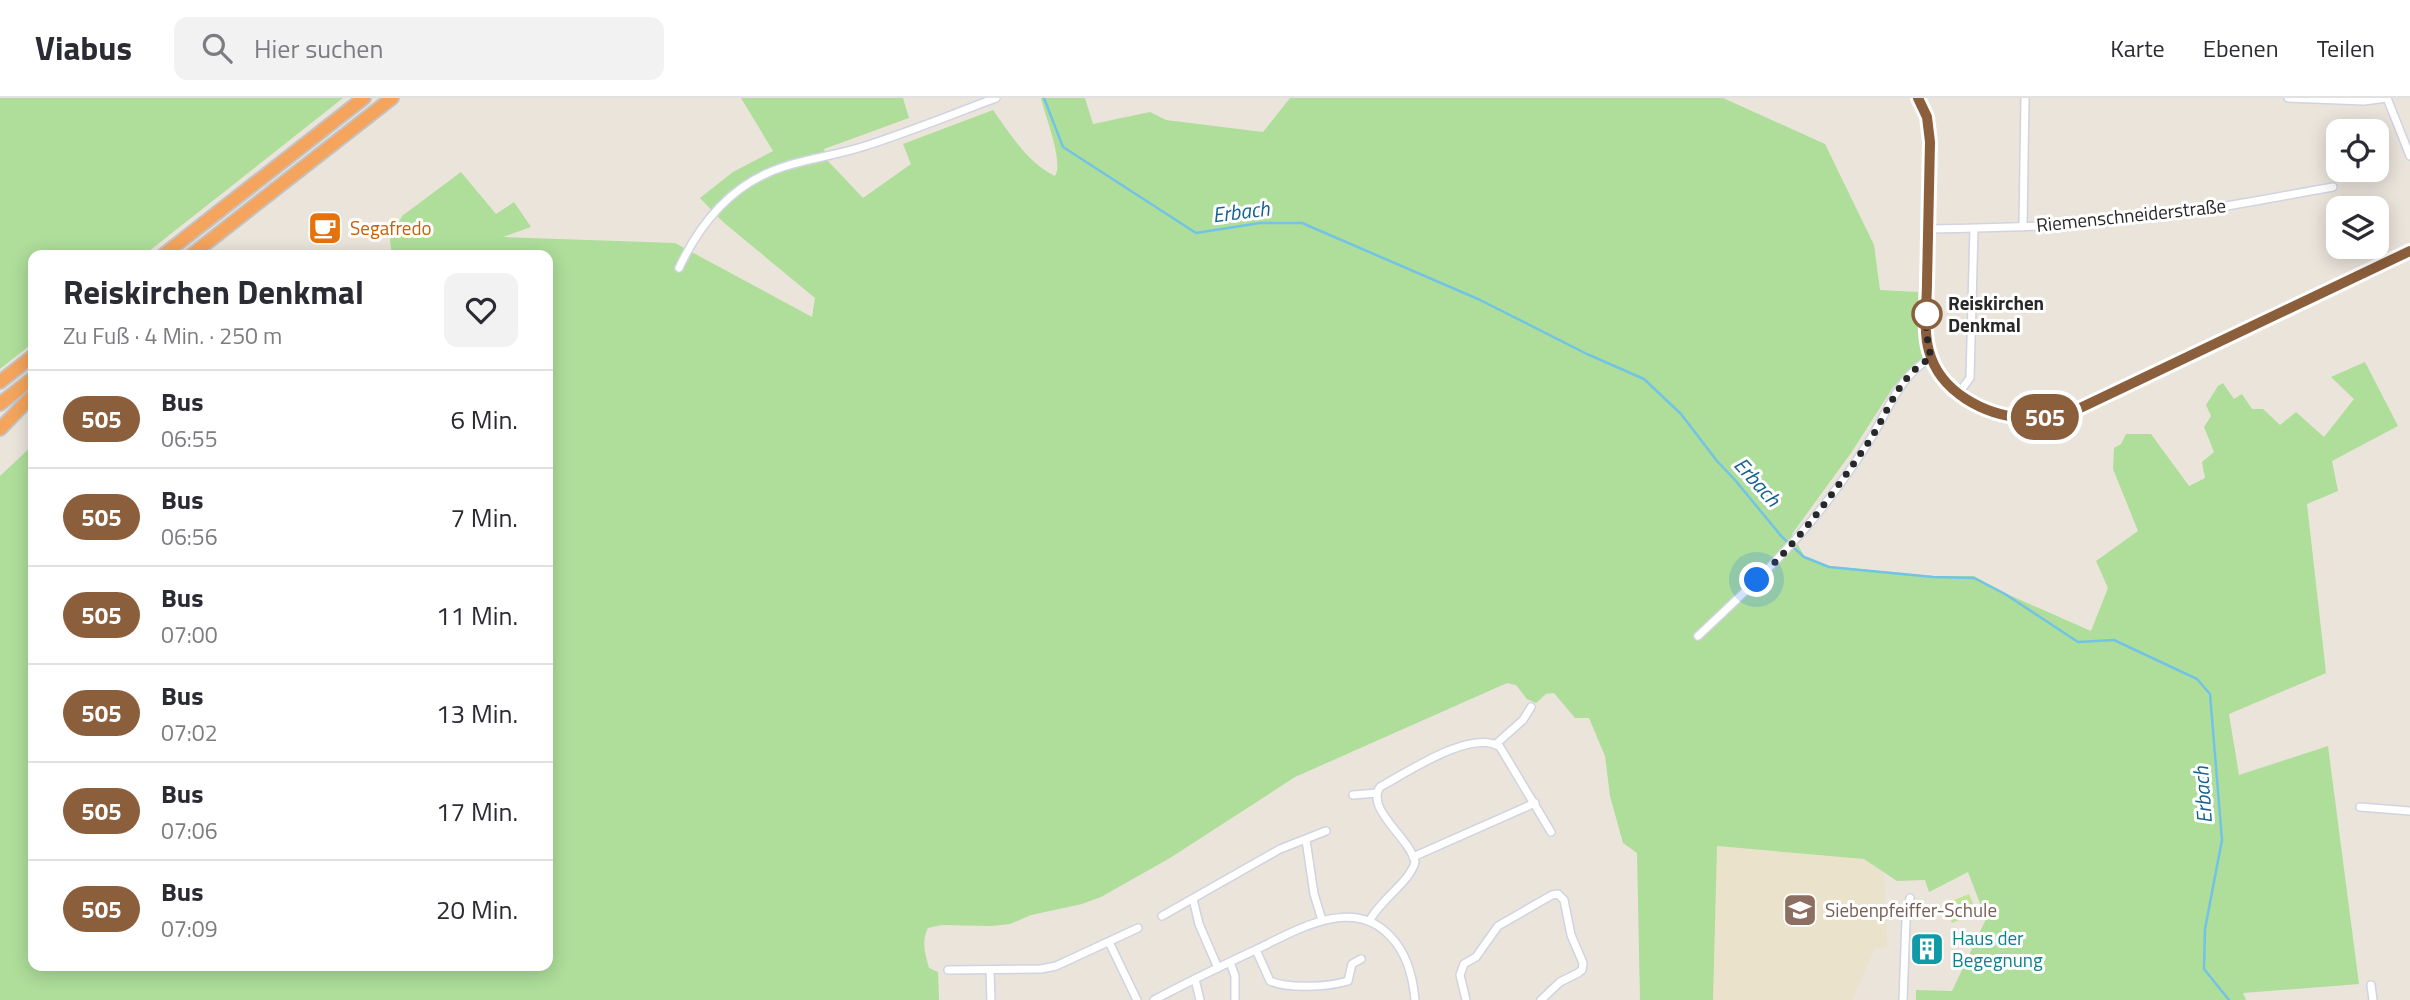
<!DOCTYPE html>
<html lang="de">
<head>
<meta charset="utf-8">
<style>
	body { margin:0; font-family:"Titillium Web",sans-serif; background:#f2f2f3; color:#2b2b33; height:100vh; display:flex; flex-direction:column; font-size:26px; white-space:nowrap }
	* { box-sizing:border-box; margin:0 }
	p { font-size:23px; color:#7c7c81 }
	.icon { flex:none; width:38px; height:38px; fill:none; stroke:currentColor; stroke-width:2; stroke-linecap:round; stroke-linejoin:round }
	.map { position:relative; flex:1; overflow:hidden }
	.side { position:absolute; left:28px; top:152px; width:525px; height:721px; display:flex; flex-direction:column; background:#fff; border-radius:14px; box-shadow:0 4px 18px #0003 }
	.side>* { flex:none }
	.badge { padding:0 14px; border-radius:23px; font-size:24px; line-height:46px }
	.controls { position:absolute; left:2326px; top:21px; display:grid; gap:14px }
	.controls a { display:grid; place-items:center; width:63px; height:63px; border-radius:14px; background:#fff; box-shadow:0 4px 18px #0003; font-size:35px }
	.you { position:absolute; width:35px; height:35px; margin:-18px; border:5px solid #fff; border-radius:50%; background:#1a73e8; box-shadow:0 0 0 10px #1a73e833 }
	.map>.badge { position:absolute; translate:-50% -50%; box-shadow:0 0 0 4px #fff }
	.round { display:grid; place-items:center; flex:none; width:74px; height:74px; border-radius:14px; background:#f2f2f3 }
	.overview { display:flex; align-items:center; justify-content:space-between; height:119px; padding:0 35px }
	h1 { font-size:33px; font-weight:700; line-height:52px }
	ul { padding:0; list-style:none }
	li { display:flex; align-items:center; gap:21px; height:98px; padding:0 35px; border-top:2px solid #e1e1e2 }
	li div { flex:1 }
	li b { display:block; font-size:26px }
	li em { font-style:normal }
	li .badge { min-width:77px; font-weight:700; text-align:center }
	header { display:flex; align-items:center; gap:42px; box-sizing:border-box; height:98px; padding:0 35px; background:#fff; border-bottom:2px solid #e1e1e2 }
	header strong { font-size:33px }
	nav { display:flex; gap:38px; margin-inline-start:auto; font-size:24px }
	.search { width:490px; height:63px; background:#f2f2f3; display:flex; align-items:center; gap:18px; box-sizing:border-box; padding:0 24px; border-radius:14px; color:#7c7c81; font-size:26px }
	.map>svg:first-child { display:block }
</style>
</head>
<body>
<header>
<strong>Viabus</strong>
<div class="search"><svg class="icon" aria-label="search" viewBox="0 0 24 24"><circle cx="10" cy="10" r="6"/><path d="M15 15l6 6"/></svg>Hier suchen</div>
<nav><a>Karte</a><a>Ebenen</a><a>Teilen</a></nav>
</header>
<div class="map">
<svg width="2410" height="902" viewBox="0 0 2410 902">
	<rect width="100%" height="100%" fill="#eae4db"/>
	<polygon fill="#ebe2cb" points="1716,748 1864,761 1884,775 1887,849 1875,850 1852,902 1713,902"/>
	<g fill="#aede9a">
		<polygon points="0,0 343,0 144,157 33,158 33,245 0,271"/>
		<path d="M741,0H903L909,20L824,51L828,63L863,100L911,66L903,46L993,12C1011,37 1027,64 1055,78C1064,64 1045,18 1041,0H1085L1093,26L1150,14L1166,22L1263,34L1290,0H1723L1825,46L1874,147L1880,192L1918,194L1919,242L1923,261L1894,288L1851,355L1792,436L1804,458L1830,468L1933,478H1974L2007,496L2091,533L2108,490L2096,463L2138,433L2113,371L2114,350L2121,346L2126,336H2151L2189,388L2205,380L2202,364L2214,354L2204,329L2211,318L2206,307L2218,288L2223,285L2234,301L2242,296L2252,311H2263L2280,327L2296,314L2324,339L2354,301L2331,279L2365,264L2398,328L2332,363L2338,393L2307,406L2326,575L2229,616L2239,677L2328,648L2359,886L2243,895L2246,902H1916V892L1952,893L1986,821L1968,774L1929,794L1925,782L1897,783L1864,761L1717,748L1713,902H1640L1637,755L1623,745L1610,698L1605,658L1589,620H1575L1554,595L1546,596L1536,605L1527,601L1516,587L1507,585L1295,679L1170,760L1101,799L1082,806L1031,817L1010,826L991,828L942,827L928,830C921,844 925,855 929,870L938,874L939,902H0V378L33,347V868H548V158L392,157L390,142L402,118L461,74L496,116L514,104L531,129L503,139L675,145L812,219L815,200L723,124L700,100L733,74L773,53Z"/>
	</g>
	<polygon fill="#c0e596" points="1969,796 1977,815 1952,825 1944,806"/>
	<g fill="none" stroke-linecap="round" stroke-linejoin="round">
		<polyline stroke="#73c3e7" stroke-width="2.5" points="1044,0 1063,49 1196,135 1260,125 1302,125 1478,201 1587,256 1644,281 1681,316 1717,363 1735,382 1782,439 1804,459 1829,469 1933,479 1974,480 2005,496 2078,544 2114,542 2197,581 2210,596 2222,742 2205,831 2204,871 2229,902"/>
		<g stroke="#d0d3e1" stroke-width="10">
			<g id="street">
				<path d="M1918,0L1927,20L1930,44C1929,91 1928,137 1927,184C1927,206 1923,232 1929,253C1940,294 1984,317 2024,320C2041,322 2059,317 2076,312L2410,153"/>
				<polyline points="2288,0 2364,3 2387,0"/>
				<polyline points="2387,0 2410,58"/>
				<polyline points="2023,129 2025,0"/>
				<path d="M1928,131C1989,130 2050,129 2110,124C2185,117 2260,102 2333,89"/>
				<path d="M679,170C700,125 733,85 783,69C810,60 838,57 865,48C909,34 953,16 996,0"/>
				<polyline points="1958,296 1970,280 1974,131"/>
				<path d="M1698,538C1743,496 1787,455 1825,406C1841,385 1857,363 1871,340C1889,311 1899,278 1931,260"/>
				<polyline points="1496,646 1523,622 1531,609"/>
				<polyline points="1353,697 1377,695"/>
				<polyline points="2360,709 2410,713"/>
				<polyline points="1306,742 1314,796 1322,822"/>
				<polyline points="1413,759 1535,705"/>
				<polyline points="1193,801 1199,826 1218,870"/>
				<polyline points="1162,818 1280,751 1326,733"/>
				<path d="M1370,822C1380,802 1410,784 1415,764C1410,740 1365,711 1380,689C1406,675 1472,630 1500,649L1551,734"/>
				<polyline points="1109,844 1137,902"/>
				<path d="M1256,852L1270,883C1289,891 1328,889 1348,883L1352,866L1361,861"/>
				<polyline points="1230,864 1235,878 1235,902"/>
				<polyline points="948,872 1041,871 1056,868 1138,830"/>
				<polyline points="990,872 991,902"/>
				<polyline points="1195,881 1200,902"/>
				<polyline points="2371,887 2373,902"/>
				<path d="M1154,902C1186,885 1219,869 1251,854C1292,835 1351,796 1390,838C1407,855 1413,879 1415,902"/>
				<polyline points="1466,902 1460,877 1464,866 1476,859 1498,828 1552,797 1558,796 1564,802 1571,837 1583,865 1582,872 1578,875 1560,884 1541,902"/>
				<polyline points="1903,902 1906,823 1910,800"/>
			</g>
		</g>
		<g stroke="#c3c3c3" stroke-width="16">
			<g id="highway">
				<polyline points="162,158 364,0"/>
				<polyline points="190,158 392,0"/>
				<polyline points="0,284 33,258"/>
				<polyline points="0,306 33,280"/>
				<polyline points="0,331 33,297"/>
			</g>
		</g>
		<use href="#street" stroke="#fff" stroke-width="7"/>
		<use href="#highway" stroke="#f4a45c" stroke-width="12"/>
	</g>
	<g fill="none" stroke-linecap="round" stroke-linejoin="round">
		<g stroke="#fff" stroke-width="16">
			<path id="line" d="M1918,0L1927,19L1930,44C1929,91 1928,137 1927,184C1927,206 1923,232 1929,253C1940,294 1984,317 2024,320C2041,322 2059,317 2076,312L2410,153"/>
		</g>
		<use href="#line" stroke="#8b5e3c" stroke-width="10"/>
		<path stroke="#282828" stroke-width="7" stroke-dasharray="0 12.6" d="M1757,482C1801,441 1835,393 1868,345C1889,314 1897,279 1931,260L1926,234L1927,216"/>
	</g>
	<defs>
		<g id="cafe-square" transform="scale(1.75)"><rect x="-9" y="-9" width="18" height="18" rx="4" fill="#e8710a" stroke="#fff"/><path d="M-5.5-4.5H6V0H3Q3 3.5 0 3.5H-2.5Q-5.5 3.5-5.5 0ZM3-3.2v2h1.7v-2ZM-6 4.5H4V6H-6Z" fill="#fff"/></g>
		<g id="school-square" transform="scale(1.75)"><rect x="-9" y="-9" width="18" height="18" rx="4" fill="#8d6e63" stroke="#fff"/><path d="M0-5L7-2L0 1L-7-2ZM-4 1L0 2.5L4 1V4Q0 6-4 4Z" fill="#fff"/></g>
		<g id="building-square" transform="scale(1.75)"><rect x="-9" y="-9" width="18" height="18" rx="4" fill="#0f9aa8" stroke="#fff"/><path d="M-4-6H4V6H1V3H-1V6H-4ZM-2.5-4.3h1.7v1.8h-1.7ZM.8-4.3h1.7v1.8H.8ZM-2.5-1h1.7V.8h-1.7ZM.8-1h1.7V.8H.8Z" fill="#fff"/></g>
	</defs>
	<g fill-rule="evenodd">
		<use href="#cafe-square" x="325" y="130"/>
		<use href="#school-square" x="1800" y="812"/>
		<use href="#building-square" x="1927" y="851"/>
	</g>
	<circle fill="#fff" stroke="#8b5e3c" stroke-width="3.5" cx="1927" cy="216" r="14"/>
	<g text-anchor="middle" stroke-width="6" stroke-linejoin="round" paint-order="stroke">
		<g font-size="19" fill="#282828" stroke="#fff">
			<text transform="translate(2131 117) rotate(-6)" y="7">Riemenschneiderstraße</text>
		</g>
		<g font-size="19" fill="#c56008" stroke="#fff" text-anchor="start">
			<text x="350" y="137">Segafredo</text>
		</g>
		<g font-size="19" font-weight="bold" fill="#282828" stroke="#fff" text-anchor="start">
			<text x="1948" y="212">Reiskirchen<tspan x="1948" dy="22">Denkmal</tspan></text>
		</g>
		<g font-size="19" fill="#785e54" stroke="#fff" text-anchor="start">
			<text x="1825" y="819">Siebenpfeiffer-Schule</text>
		</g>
		<g font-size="19" fill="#0d838f" stroke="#fff" text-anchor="start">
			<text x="1952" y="847">Haus der<tspan x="1952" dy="22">Begegnung</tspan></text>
		</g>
		<g font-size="21" font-style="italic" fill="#156190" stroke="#fff">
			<text transform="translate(1241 114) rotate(-7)" y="7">Erbach</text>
			<text transform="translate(1757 384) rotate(48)" y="7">Erbach</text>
			<text transform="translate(2203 697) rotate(-94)" y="7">Erbach</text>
		</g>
	</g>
</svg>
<div class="controls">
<a><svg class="icon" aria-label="locate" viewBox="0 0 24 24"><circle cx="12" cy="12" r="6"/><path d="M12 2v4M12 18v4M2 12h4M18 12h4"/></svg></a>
<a><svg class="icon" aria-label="layers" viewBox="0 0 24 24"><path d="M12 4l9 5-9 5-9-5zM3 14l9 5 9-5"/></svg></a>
</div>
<div class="you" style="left:1757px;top:482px"></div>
<b class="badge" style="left:2045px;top:319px;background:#8b5e3c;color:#fff">505</b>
<section class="side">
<div class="overview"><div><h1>Reiskirchen Denkmal</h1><p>Zu Fuß · 4 Min. · 250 m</p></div><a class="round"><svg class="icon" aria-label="heart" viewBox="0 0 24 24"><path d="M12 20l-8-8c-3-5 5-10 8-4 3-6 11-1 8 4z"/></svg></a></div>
<ul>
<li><span class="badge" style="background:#8b5e3c;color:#fff">505</span><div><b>Bus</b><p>06:55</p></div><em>6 Min.</em></li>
<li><span class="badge" style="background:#8b5e3c;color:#fff">505</span><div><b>Bus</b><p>06:56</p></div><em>7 Min.</em></li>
<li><span class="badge" style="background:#8b5e3c;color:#fff">505</span><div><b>Bus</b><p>07:00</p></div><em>11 Min.</em></li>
<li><span class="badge" style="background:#8b5e3c;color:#fff">505</span><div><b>Bus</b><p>07:02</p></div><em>13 Min.</em></li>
<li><span class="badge" style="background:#8b5e3c;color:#fff">505</span><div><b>Bus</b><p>07:06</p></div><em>17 Min.</em></li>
<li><span class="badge" style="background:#8b5e3c;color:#fff">505</span><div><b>Bus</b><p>07:09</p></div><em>20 Min.</em></li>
</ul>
</section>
</div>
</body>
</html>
